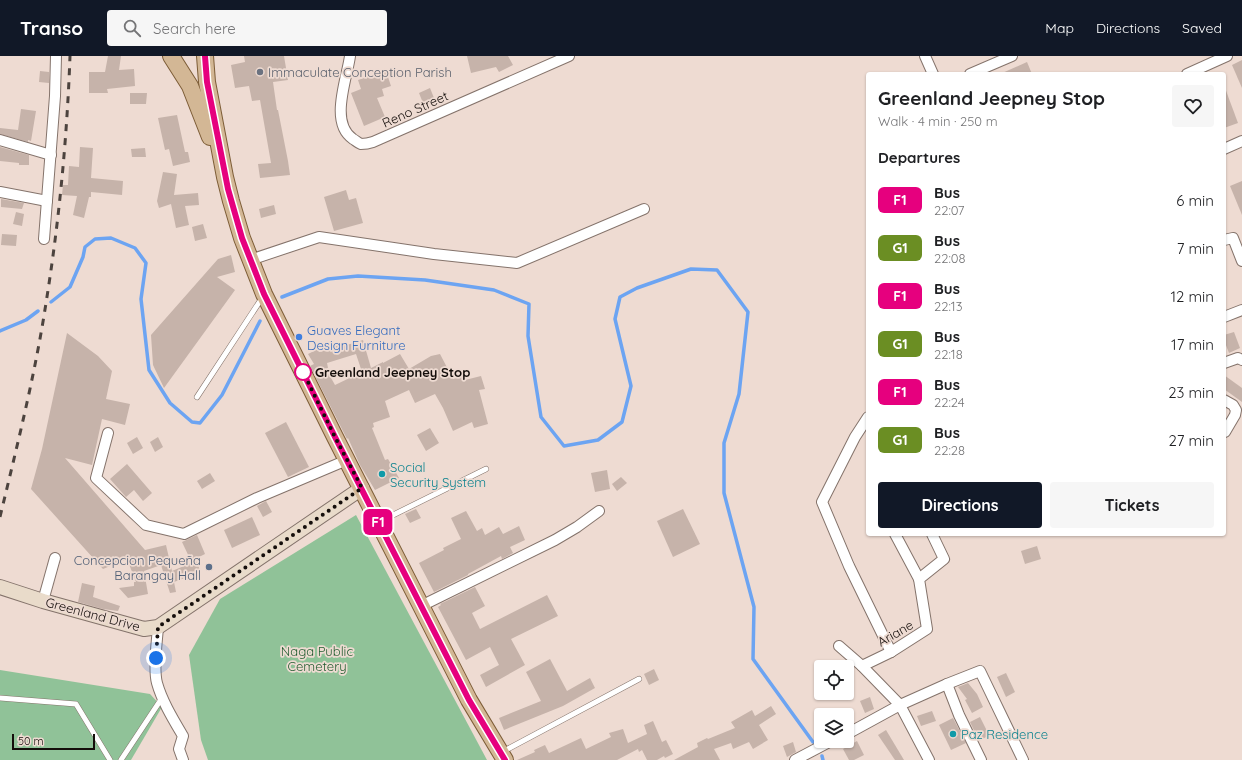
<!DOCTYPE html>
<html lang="en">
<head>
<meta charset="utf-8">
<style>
	body { margin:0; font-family:Quicksand,sans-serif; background:#f6f6f6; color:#202124; height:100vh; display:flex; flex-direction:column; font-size:15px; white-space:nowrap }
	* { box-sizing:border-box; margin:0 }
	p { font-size:13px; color:#757577 }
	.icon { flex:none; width:22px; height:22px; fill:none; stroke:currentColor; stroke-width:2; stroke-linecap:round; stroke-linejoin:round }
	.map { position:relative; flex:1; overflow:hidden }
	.drawer { position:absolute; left:866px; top:16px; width:360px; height:464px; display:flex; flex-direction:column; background:#fff; border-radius:4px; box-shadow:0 1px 3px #0004 }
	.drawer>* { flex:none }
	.badge { padding:0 8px; border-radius:6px; font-size:14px; line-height:26px }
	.controls { position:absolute; left:814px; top:604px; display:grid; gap:8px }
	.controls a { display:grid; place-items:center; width:40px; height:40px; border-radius:4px; background:#fff; box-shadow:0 1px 3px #0004; font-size:20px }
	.scale { position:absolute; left:12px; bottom:10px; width:83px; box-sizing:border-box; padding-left:4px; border:2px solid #140e0b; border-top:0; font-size:11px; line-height:14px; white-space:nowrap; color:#140e0b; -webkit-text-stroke:3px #eedbd2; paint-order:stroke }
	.you { position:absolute; width:20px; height:20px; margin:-10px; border:3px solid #fff; border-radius:50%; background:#1a73e8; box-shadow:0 0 0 6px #1a73e833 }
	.map>.badge { position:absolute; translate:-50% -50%; box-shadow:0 0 0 2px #fff }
	h2 { padding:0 12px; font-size:15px; line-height:36px }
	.round { display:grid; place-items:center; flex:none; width:42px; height:42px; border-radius:4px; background:#f6f6f6 }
	.summary { display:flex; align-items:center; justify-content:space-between; height:68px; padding:0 12px }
	h1 { font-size:19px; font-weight:800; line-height:30px }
	.primary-button { display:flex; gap:8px; margin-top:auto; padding:8px 12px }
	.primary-button a { flex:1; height:46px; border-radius:4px; background:#111827; color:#fff; font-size:16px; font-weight:800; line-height:46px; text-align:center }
	.primary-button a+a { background:#f6f6f6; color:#202124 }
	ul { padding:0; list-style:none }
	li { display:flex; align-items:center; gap:12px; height:48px; padding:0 12px }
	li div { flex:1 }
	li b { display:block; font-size:15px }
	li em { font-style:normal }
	li .badge { min-width:44px; font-weight:700; text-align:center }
	header { display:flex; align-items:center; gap:24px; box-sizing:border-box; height:56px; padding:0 20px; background:#111827; color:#fff }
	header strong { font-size:19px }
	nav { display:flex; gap:22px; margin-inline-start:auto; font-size:14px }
	.search { width:280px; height:36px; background:#f6f6f6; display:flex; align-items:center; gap:10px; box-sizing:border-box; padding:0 14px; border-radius:4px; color:#757577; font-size:15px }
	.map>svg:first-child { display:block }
</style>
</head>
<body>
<header>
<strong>Transo</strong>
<div class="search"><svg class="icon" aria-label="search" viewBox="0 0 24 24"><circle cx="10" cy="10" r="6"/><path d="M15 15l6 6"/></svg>Search here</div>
<nav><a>Map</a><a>Directions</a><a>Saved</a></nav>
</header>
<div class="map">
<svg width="1242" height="704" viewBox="0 0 1242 704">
	<rect width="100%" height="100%" fill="#eedbd2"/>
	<g fill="#90c298">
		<polygon points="356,459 487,704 208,704 201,684 189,599 220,543"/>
		<polygon points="0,614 150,638 162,651 131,704 0,704"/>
	</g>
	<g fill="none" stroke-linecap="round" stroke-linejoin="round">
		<g stroke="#6ca4f2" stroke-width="3.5">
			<polyline points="282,241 328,223 358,220 425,224 494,234 529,248 528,280 541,361 564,390 598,384 622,366 631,330 615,263 620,241 637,232 691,213 717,214 748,256 739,338 724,387 724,437 754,551 753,603 813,686"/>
			<polyline points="51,246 70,231 83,201 85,191 95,183 111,182 135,192 146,207 141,243 149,314 170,347 192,366 200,367 222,339 260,265"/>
			<polyline points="0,275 26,264 38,255"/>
			<polyline points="822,700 823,704"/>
		</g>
	</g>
	<g fill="#c6b3aa" fill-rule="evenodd">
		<polygon points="108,0 121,0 119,14 134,13 135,30 107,33 108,37 89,37 89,16 105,16"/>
		<polygon points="244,0 284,0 288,24 273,26 277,54 278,54 288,105 290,119 260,122 258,108 271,107 260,44 252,45 249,30 235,32 231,9 245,6"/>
		<polygon points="467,0 508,0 513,9 499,16 496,11 471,17"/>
		<polygon points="1242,4 1242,32 1232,9"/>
		<polygon points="1027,6 1032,18 1000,18"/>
		<polygon points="40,15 49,16 49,27 39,26"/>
		<polygon points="386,15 391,30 382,33 384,40 377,42 385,61 364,70 351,37 361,33 358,24"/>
		<polygon points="430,32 434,42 423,47 419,37"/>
		<polygon points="1224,32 1225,32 1238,67 1224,72"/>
		<polygon points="130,37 147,37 146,48 130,48"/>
		<polygon points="21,53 36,55 31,85 28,84 28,86 0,78 0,72 18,74"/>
		<polygon points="177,59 185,96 188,96 190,106 173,110 169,93 165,94 158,62"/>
		<polygon points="0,91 29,99 29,109 19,109 19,107 0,105"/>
		<polygon points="80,91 93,92 91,122 123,125 122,139 91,136 91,141 89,141 84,162 73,159 77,140 62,139 63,129 68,129 69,110 79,111"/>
		<polygon points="145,92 146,101 132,101 131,93"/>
		<polygon points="163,116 177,118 174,139 198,137 199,149 185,150 189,169 176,172 171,148 159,152 157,145"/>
		<polygon points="1242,125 1242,159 1230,130"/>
		<polygon points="346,134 349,144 356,142 363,167 334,175 324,141"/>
		<polygon points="1,143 24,147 22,153 1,151"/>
		<polygon points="274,149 276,158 261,162 259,153"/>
		<polygon points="16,156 24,158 22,170 13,168"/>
		<polygon points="203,168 207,182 195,185 192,171"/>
		<polygon points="2,178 17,179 16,190 1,189"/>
		<polygon points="231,199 235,216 217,221 235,234 164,332 153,309 151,279 218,203"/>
		<polygon points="1234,276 1240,292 1229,297 1224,284 1224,279"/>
		<polygon points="67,277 98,300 112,315 106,343 130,348 125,369 102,363 92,409 65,402 145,494 166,489 172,515 196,505 201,516 174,526 176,536 170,537 161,509 144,515 148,538 128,542 119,532 134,530 134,526 136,526 127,503 103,513 31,433 42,393"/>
		<path d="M363,284L371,312L383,306V307L400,298L409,313L431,300L440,298L453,323L465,320V324L481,320L485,333L479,334L488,368L474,372L472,366L453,375L443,352L435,338L415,347L409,334L385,345L390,361L373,367L374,371L372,372L385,404L388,403L399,422L375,434L360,409L348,382L347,383L310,310L314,308L308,298L318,293L319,296L346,287L347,289ZM356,298L362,316L335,329L326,313L328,312L327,307Z"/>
		<polygon points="1224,319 1242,332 1242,346 1224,333"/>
		<polygon points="286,366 309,411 288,421 265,377"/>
		<polygon points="430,372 439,387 426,395 417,379"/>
		<polygon points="137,381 143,392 133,398 127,387"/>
		<polygon points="158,381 163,391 155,396 150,386"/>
		<polygon points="127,408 152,437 143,445 134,434 126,441 110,423"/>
		<polygon points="607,414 610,433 595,436 591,417"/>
		<polygon points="210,417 215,425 202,433 197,425"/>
		<polygon points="621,421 627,427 617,435 612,428"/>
		<polygon points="266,445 272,456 263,461 257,450"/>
		<polygon points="416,453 421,462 410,467 405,458"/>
		<polygon points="683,453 700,488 673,501 657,465"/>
		<polygon points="466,455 477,475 482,472 485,479 499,471 503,478 519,470 525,484 510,491 513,497 502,503 501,500 468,518 468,519 434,536 419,507 444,494 443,492 461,483 451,462"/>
		<polygon points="252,461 260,479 232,492 224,474"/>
		<polygon points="197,479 205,498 191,505 182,486"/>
		<polygon points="1037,490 1041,503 1025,508 1021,495"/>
		<polygon points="82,527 95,530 93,541 120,550 118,555 103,553 78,546"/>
		<polygon points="475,531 485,550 472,557 480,573 547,539 558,560 511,583 525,609 486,631 480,619 499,609 490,591 466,604 438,551 441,549 440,548"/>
		<polygon points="550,603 567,635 590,622 595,632 563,650 504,674 499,662 541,645 526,616"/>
		<polygon points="654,613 659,624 649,629 644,618"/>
		<polygon points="1006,617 1015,636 1006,641 997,621"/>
		<polygon points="968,627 977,638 983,651 972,657 965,644 967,643 958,631"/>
		<polygon points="870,641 874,653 865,657 860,645"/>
		<polygon points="771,650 776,658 759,669 768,684 753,693 749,686 733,693 731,687 714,693 720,704 674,704 698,691 697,687 707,682 708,683 735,672 731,666 752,654 755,660"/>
		<polygon points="932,655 936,665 921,670 917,660"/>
		<polygon points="980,661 988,677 988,680 979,685 970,666"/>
		<polygon points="953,662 966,687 951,694 939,669"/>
		<polygon points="653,665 662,686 666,684 673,698 665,702 664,700 657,704 647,704 642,694 639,696 638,693 617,704 517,704 535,696 534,694 545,689 549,697 581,682 586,693 611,681 609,677 623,673 628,687 647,678 644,669"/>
		<polygon points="886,674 904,704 895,704 878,679"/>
		<polygon points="857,685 864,699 854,704 849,704 843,693"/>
		<polygon points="793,686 796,696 787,701 783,690"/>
	</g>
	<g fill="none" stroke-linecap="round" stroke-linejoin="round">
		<g stroke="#84736b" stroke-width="6">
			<g id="lane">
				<polyline points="197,341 262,242"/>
				<polyline points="381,465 486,413"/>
				<polyline points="0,642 76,648 110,704"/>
				<polyline points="502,696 639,623"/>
				<polyline points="121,704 162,642"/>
			</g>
		</g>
		<g stroke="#84736b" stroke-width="12">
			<g id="street">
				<path d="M350,0C347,23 329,67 353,83C355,84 358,87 361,88C364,88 370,87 373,86L569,0"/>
				<polyline points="925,0 933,18"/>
				<polyline points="970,18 1012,0"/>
				<polyline points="1187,18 1227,0"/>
				<polyline points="0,84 51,99"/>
				<polyline points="1224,93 1242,85"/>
				<polyline points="0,136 47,145"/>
				<polyline points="44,183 55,40 56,0"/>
				<polyline points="1224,184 1233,182 1242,205"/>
				<polyline points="250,204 319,181 434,198 517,207 644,153"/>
				<polyline points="1224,261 1242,254"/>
				<polyline points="1224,307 1238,302 1242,304"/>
				<polyline points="1224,344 1233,349 1236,354 1235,359 1225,376"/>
				<polyline points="868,361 855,381 822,446 849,510 891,596"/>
				<polyline points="108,377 96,422 146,469 184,478 257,442 347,404"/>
				<polyline points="895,478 919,523"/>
				<polyline points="43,545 55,502"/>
				<polyline points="421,550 555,484 577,471 599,455"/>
				<path d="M158,571C157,586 153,612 157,627C162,645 173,663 183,680L179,693L183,704"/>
				<polyline points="839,590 862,610 900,649 929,704"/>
				<polyline points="862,610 891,596 927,573 919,523 944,503 932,478"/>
				<polyline points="947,628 959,659 981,704"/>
				<polyline points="847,678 900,649 947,628 980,615 1023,704"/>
				<polyline points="795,704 831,685"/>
			</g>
		</g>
		<g stroke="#84736b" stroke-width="16">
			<polyline id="secondary" points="0,531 43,545 144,573 158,571 362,432"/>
		</g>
		<g stroke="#7d5d37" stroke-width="18">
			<g id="primary">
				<polyline points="171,0 190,30 210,81"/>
				<polyline points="205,0 207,26 225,121 231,145 242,182 264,238 335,381 469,644 505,704"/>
			</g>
		</g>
		<use href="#lane" stroke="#fff" stroke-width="5"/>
		<use href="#street" stroke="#fff" stroke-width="10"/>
		<use href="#secondary" stroke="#e9dbca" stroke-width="14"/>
		<use href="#primary" stroke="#d3b795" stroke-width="16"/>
		<path stroke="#4c433e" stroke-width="3" stroke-dasharray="7 7" stroke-linecap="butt" d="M0,461C17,390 35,319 46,247C59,166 67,83 70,0"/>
	</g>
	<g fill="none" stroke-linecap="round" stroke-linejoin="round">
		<g stroke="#fff" stroke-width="9">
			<polyline id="line" points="205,0 207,26 228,133 242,182 264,238 335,381 469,644 505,704"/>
		</g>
		<use href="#line" stroke="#e6007e" stroke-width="6"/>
		<polyline stroke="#140e0b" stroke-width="4" stroke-dasharray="0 7.2" points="156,602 158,571 362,432 335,381 303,316"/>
	</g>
	<circle fill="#6b7280" stroke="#eedbd2" stroke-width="1.5" cx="260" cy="16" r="4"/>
	<circle fill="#3f7fe0" stroke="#eedbd2" stroke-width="1.5" cx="299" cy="281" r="4"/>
	<circle fill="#fff" stroke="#e6007e" stroke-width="2" cx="303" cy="316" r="8"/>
	<g fill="#0f9aa8" stroke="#eedbd2" stroke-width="1.5">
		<circle cx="382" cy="418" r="4"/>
		<circle cx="953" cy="678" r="4"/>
	</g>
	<circle fill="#5c6f8a" stroke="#eedbd2" stroke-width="1.5" cx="209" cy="511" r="4"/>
	<g text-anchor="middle" stroke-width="3.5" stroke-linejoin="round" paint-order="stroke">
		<g font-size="13" fill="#5b616d" stroke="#eedbd2" text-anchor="start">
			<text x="268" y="21">Immaculate Conception Parish</text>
		</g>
		<g font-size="13" fill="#140e0b" stroke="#eedbd2">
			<text transform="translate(415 53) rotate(-24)" y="5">Reno Street</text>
			<text transform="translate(93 558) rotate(15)" y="5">Greenland Drive</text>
			<text transform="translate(895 577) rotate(-30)" y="5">Ariane</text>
		</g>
		<g font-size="13" fill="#366cbe" stroke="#eedbd2" text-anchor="start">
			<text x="307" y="279">Guaves Elegant<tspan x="307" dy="15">Design Furniture</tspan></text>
		</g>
		<g font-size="13" font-weight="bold" fill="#140e0b" stroke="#eedbd2" text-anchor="start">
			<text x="315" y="321">Greenland Jeepney Stop</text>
		</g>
		<g font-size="13" fill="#0d838f" stroke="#eedbd2" text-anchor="start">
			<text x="390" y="416">Social<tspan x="390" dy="15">Security System</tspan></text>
			<text x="961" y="683">Paz Residence</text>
		</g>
		<g font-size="13" fill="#4e5e75" stroke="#eedbd2" text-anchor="end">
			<text x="201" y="509">Concepcion Pequeña<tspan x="201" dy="15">Barangay Hall</tspan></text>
		</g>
		<g font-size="13" fill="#205c2f" stroke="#eedbd2">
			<text x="317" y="600">Naga Public<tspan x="317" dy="15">Cemetery</tspan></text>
		</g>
	</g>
</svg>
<div class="controls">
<a><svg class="icon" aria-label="locate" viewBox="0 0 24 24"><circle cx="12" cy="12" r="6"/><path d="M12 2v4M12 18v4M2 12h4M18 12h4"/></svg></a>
<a><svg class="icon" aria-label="layers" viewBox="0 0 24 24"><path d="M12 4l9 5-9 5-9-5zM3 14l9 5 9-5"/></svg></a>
</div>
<div class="scale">50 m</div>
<div class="you" style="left:156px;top:602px"></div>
<b class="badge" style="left:378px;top:466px;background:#e6007e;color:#fff">F1</b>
<section class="drawer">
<div class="summary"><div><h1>Greenland Jeepney Stop</h1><p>Walk · 4 min · 250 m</p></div><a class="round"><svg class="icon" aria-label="heart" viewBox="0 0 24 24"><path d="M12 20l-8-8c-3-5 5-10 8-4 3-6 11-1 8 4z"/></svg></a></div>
<h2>Departures</h2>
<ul>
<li><span class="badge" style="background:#e6007e;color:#fff">F1</span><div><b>Bus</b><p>22:07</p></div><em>6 min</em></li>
<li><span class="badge" style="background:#6b8e23;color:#fff">G1</span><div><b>Bus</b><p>22:08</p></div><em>7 min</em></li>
<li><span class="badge" style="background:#e6007e;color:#fff">F1</span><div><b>Bus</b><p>22:13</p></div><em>12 min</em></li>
<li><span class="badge" style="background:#6b8e23;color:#fff">G1</span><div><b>Bus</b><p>22:18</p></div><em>17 min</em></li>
<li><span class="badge" style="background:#e6007e;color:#fff">F1</span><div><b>Bus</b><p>22:24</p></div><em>23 min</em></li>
<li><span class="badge" style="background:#6b8e23;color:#fff">G1</span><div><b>Bus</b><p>22:28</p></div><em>27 min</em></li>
</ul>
<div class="primary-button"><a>Directions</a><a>Tickets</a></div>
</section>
</div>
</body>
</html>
